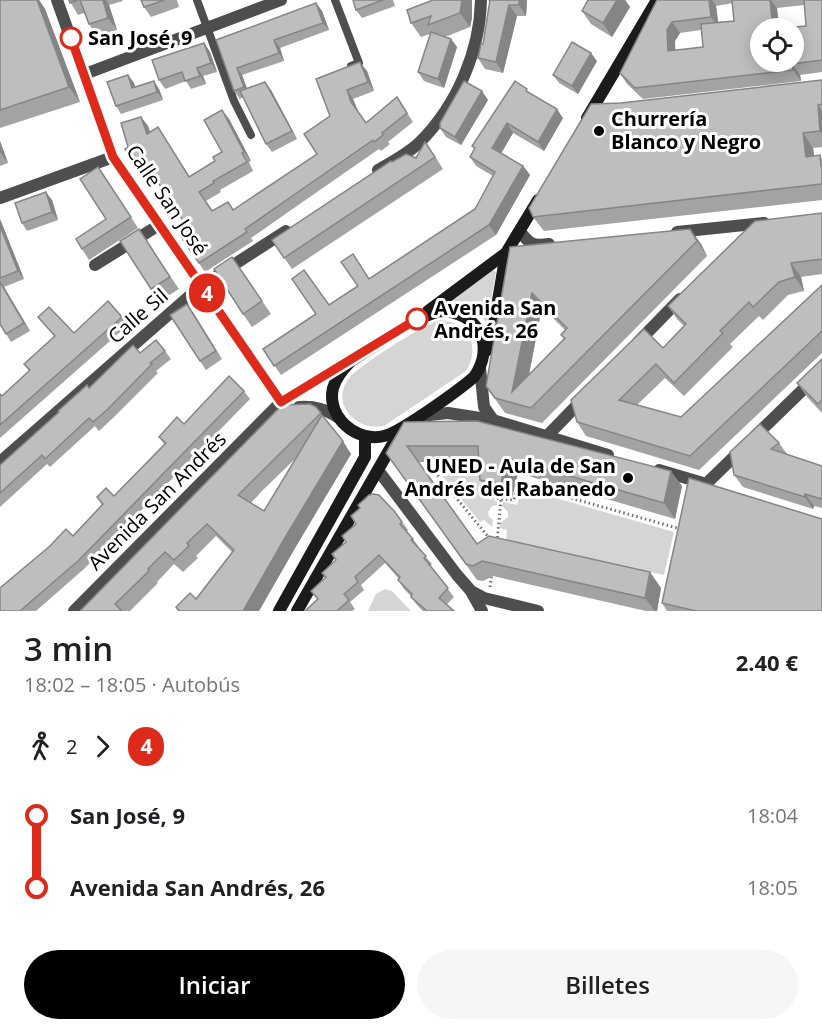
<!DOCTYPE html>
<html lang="es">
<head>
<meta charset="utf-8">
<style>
	body { margin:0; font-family:"Open Sans",sans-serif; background:#f6f6f6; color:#202124; height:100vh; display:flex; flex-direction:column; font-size:22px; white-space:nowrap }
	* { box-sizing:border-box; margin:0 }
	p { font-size:20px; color:#757577 }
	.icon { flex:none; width:33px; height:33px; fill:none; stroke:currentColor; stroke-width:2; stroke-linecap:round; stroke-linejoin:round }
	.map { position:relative; height:611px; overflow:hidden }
	.drawer { display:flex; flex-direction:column; background:#fff; flex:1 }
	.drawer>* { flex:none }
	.badge { padding:0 12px; border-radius:20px; font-size:21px; line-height:39px }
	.fabs { position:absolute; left:750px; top:18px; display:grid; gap:12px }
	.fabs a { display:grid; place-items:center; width:54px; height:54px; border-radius:50%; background:#fff; box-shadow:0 3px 15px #0003; font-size:30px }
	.map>.badge { position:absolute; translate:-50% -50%; box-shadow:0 0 0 3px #fff }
	.legs { display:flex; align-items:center; gap:9px; height:66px; padding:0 24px; font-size:20px }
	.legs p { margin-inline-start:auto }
	.head { display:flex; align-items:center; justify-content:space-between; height:102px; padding:0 24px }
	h1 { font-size:33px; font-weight:600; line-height:45px }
	.primary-button { display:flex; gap:12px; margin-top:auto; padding:12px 24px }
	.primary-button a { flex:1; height:69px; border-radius:36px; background:#000; color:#fff; font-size:24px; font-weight:600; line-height:69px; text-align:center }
	.primary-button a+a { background:#f6f6f6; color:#202124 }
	ul { padding:0 24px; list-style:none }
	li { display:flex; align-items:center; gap:21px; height:72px; font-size:22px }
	li i { display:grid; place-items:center; width:9px; height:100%; margin:0 8px; background:currentColor }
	li i::after { content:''; width:15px; height:15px; margin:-8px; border:4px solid; border-radius:50%; background:#fff }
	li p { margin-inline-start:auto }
	li:first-child i { background:linear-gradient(#0000 50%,currentColor 0) }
	li:last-child i { background:linear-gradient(currentColor 50%,#0000 0) }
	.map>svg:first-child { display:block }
</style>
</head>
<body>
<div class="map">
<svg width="822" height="611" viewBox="0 0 822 611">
	<rect width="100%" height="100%" fill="#fff"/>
	<g fill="#d5d5d5">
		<path d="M493,270L496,272L487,323C475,309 468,304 450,300Z"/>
		<path d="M440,320C469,322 481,348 466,371L384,426C355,432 329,402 350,377C360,365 426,323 440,320Z"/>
		<polygon points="481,471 483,498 497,501 497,505 492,506 488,512 489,517 493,520 492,527 484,520 480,522 439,472"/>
		<polygon points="521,488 674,532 664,575 506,540 507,530 500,528 500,523 508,517 508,512 502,506 503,502 517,505"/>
		<polygon points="385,589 392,591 411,611 368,611 376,594"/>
	</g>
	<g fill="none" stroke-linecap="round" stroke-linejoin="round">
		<g stroke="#707070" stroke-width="3" stroke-dasharray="1.5 3" stroke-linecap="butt">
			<polyline points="481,463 430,466 490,539"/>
			<polyline points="484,483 484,497 514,500 518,483 677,528"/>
			<polyline points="497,542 501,499"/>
			<polyline points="490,587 492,573"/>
		</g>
		<g stroke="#4e4e4e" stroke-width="8">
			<polyline points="197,0 234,101 251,135"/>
			<polyline points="335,0 359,63 351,66"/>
		</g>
		<g stroke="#4e4e4e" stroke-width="12">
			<polyline points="57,0 113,157 281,402"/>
			<polyline points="85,74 281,0"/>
			<path d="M378,170C392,162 409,153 420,142C457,105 480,51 481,0"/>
			<polyline points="0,198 113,157"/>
			<path d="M520,232C531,245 532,246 549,244"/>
			<polyline points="677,232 764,223"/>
			<polyline points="95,265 159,225"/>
			<polyline points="638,342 680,299"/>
			<polyline points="480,368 484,407 493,420"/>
			<polyline points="421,416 448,413 493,420 608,455"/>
			<polyline points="546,437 584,398"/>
			<polyline points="0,462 201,286 286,231"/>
			<polyline points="378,470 457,575 471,591 484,598 538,611"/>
			<polyline points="659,470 703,483"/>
			<polyline points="706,484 822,371"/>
			<polyline points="472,593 482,611"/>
		</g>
		<g stroke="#4e4e4e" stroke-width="12">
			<path d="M299,407C315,406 325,409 339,418"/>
			<polyline points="74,611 281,402 347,363"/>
		</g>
		<g stroke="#1b1b1b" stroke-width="12">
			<polyline points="587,118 657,0"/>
			<polyline points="428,311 506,253 538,200"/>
			<path d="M439,311C479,311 496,346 474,377C459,390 401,432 384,436C357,443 326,417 333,388C336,377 343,369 351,361L417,319Z"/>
			<polyline points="486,351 492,336 506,253"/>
			<polyline points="279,611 365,457 365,437"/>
			<polyline points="297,611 395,440"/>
		</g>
	</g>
	<g fill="#a3a3a3" fill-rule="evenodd">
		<polygon points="0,0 39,0 45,9 80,102 0,128"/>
		<polygon points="69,0 122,0 123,1 109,5 117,30 97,36 89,24 84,13 78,15"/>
		<polygon points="141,0 177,0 179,7 151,17 144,7"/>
		<polygon points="353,0 393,0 395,6 362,18 356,10"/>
		<polygon points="433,0 472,0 472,18 470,27 445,37 451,39 457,47 444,88 424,81 418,72 430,34 421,37 411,23"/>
		<polygon points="488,0 527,0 526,16 517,16 503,73 485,69 478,58 483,44 490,3"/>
		<polygon points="588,0 625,0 630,7 612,37 591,24 582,11"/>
		<path d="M657,0H822V72L800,75L801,81L643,99L627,84L620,73ZM733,3L734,21L718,23L716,6ZM804,5L806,26L760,62L779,28L777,8ZM701,30L703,47L675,50V41L680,33Z"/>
		<polygon points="316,3 322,11 329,30 280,48 284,61 242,75 247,88 265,82 271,90 297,139 272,152 266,144 243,97 240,99 234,91 216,40"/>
		<polygon points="204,43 210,52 217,72 203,76 206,84 191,89 186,81 165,89 159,80"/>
		<polygon points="597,61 578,94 559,83 553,75"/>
		<polygon points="367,71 374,91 353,99 358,111 366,123 397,97 413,122 388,142 390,144 381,151 379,149 304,201 251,238 253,241 205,272 179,234 188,228 158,183 151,187 125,149 128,147 141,117 148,126 150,132 158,127 190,177 215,161 222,152 222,110 229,119 251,161 249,162 253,171 220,190 221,192 206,201 213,211 228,202 234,210 317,154 330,116 316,79"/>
		<polygon points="128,75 134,83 135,87 159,89 163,100 121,114 116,106"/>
		<polygon points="822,80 822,147 813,148 814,156 820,155 822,159 822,200 544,231 533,217 621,103"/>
		<polygon points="531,94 563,118 544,151 513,133 501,153 523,166 530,175 496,235 281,375 263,349 475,209 493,176 476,166 470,157 474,149 472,146"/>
		<polygon points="488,100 461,145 446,137 440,128"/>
		<polygon points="0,141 8,163 0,166"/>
		<polygon points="433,153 443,169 292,269 272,240 392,162"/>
		<polygon points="98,167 138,228 89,260 82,249 106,219"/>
		<polygon points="52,200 58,220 27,231 22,223"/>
		<polygon points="822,213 822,274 801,277 804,291 788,295 763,320 759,316 730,344 733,347 684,396 665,378 637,405 681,417 822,285 822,353 699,470 586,436 577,422 663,348 684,326 677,319 668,306"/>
		<polygon points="0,219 24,279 4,287 30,331 11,342 0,324"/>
		<path d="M690,229L701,244L707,256L542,423L505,413L486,386L510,247ZM542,307L565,330L561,335L564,339L529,375Z"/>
		<polygon points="147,242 179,289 160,301 151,289"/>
		<polygon points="232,257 271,314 252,327 243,314"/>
		<polygon points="193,312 222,359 206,370 200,361"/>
		<polygon points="38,317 74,333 122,317 128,325 0,438 0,394 2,396 29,371 24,364 55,337"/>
		<polygon points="165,351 171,359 156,371 158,373 114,417 99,431 95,426 50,467 47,464 0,507 0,465 89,388 140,353"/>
		<polygon points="822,359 822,413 808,398 797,383"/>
		<polygon points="244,391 250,399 85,568 36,611 0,611 102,505 97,497 114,496 164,444 159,437"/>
		<path d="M316,407L351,454L295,548L259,611H178L176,607L196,599L233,553L216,536L196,556L198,558L183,572L174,564L157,582L158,583L130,611H80ZM296,458L264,511L251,503L263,490Z"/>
		<polygon points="404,422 682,486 675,519 518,473 512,498 491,495 480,480 479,462 418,462 477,544 661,588 657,611 646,611 493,576 483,581 477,580 386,453"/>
		<polygon points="779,443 787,454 822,466 822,508 814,506 813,509 743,487 734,475"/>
		<polygon points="360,508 395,512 408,530 407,532 413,539 419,547 418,548 432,564 430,566 454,597 447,604 454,611 423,611 417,605 411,597 411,596 404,589 398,580 399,579 385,563 361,585 364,590 350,602 355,609 352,611 305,611 317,599 311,591 325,578 322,573 336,560 356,524"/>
		<polygon points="662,603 822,611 667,611"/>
	</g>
	<g fill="#858585">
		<polygon points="37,0 39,0 45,9 80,102 69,87"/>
		<polygon points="103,0 106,0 109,5 117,30 108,18"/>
		<polygon points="462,0 472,0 472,18 470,27 460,13"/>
		<polygon points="519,0 527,0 526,16 519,5"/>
		<polygon points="617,0 625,0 630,7 612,37 603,23"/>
		<polygon points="709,0 712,0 716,6 719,28 711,17"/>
		<polygon points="770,0 771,0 777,8 779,28 773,28"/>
		<polygon points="316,3 322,11 329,30 323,23"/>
		<polygon points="509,5 517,16 503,73 496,62"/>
		<polygon points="672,22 680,33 675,41 676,62 668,51 667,30"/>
		<polygon points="451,39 457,47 444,88 438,79"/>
		<polygon points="274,40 280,48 284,61 279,53"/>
		<polygon points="204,43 210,52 217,72 211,63"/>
		<polygon points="591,53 597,61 578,94 572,86"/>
		<polygon points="360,62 367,71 374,91 368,82"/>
		<polygon points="792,64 800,75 801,81 793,70"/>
		<polygon points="197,68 203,76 206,84 200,76"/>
		<polygon points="237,68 242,75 249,95 244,87"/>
		<polygon points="128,75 134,83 138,96 132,88"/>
		<polygon points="154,81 159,89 163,100 157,92"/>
		<polygon points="265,82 271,90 297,139 292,131"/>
		<polygon points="347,90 353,99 358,111 351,102"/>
		<polygon points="482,91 488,100 461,145 455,137"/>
		<polygon points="818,105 822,111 822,134 820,131"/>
		<polygon points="557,109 563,118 544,151 538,142"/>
		<polygon points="222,110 229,119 251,161 244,152"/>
		<polygon points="141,117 148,126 153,143 147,134"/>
		<polygon points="507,123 513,133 499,157 492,148"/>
		<polygon points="803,133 813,148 816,172 806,157"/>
		<polygon points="0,141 8,163 0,152"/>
		<polygon points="523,166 530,175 496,235 489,225"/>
		<polygon points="46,192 52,200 58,220 52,212"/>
		<polygon points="0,219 24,279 18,271 0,226"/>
		<polygon points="690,229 701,244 707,256 697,241"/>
		<polygon points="791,263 801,277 804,291 795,277"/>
		<polygon points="0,281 4,287 30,331 24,323"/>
		<polygon points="532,293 542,307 523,405 512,392"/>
		<polygon points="343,441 351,454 295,548 259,611 243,611 286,536"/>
		<polygon points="507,458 518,473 512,498 501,483"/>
		<polygon points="671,471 682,486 675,519 664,503"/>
		<polygon points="805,494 814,506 813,509 805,497"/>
		<polygon points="650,572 661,588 657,611 655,611 645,598"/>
	</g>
	<g fill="#bebebe" stroke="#858585" stroke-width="1.5" fill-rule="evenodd">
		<polygon points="0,0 37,0 69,87 0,110"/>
		<polygon points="69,0 78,0 70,3"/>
		<polygon points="80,0 103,0 108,18 89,24"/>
		<polygon points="141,0 165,0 144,7"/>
		<polygon points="353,0 383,0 356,10"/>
		<polygon points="433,0 462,0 460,13 428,25 431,16 411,23 407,10"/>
		<polygon points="490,0 519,0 519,5 509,5 496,62 478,58 481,44 483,44"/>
		<polygon points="588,0 617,0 603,23 582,11"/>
		<polygon points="657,0 709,0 711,17 672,22 667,30 668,51 703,47 701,24 734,21 732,0 770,0 773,28 760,28 760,62 794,62 794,28 782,28 806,26 804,0 822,0 822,60 792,64 793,70 635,88 620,73"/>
		<polygon points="316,3 323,23 274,40 279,53 237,68 244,87 234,91 216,40"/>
		<polygon points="431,32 451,39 438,79 418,72"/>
		<polygon points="572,42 591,53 572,86 553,75"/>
		<polygon points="204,43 211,63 197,68 200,76 185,81 182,72 159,80 152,60"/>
		<polygon points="360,62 368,82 347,90 351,102 366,123 397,97 407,113 382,133 383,135 374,142 373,140 298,192 245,229 247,232 199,263 179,234 188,228 152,173 144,178 125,149 128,147 121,123 141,117 147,134 158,127 189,177 215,161 213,157 222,152 204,120 222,110 244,152 242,153 247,162 213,181 214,183 199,192 212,211 228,202 233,210 317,154 304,134 330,116 316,79"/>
		<polygon points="128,75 132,88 154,81 157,92 116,106 107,82"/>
		<polygon points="822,80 822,104 818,105 820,131 803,133 806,157 820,155 821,166 822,166 822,184 533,217 529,208 591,104 621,103"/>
		<polygon points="464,81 482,91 455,137 440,128 440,123"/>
		<polygon points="515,81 527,89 526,91 557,109 538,142 507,123 492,148 523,166 489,225 274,366 263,349 316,314 292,279 304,270 329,305 358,286 341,262 353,254 369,279 475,209 495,172 470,157 475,148 472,146"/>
		<polygon points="265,82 292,131 266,144 240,91"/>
		<polygon points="425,142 435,157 284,258 272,240 391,161 392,162 406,154 416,158"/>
		<polygon points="98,167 131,217 82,249 76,239 106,219 80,179"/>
		<polygon points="46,192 52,212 22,223 15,203"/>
		<polygon points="822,213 822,259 791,263 795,277 779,282 753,307 749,302 720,331 723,333 674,383 656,364 619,400 681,417 822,285 822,331 690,456 577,422 571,400 644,329 663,348 686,324 668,306 755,221"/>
		<polygon points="0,226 18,271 0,278"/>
		<polygon points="139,229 170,277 151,289 120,241"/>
		<path d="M690,229L697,241L531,408L495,398L486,386L510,247ZM532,293L567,328L561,335L565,338L512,392Z"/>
		<polygon points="232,257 262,301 243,314 214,269"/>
		<polygon points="0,282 24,323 6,334 0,324"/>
		<polygon points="108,301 122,317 0,425 0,394 2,396 30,370 24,364 55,336 38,317 49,307 74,333"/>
		<polygon points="187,304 216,351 200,361 170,315"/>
		<polygon points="156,340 165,351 150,363 152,364 108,409 93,422 89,418 45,459 42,455 0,493 0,465 59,412 58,411 87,385 89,388 133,345 140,353"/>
		<polygon points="822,359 822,400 818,404 797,383"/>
		<polygon points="229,376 244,391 79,560 20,611 0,611 0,588 50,546 66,529 73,536 103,504 97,497 106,488 114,496 166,443 159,437 177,417 184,424"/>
		<polygon points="310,404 316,407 321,413 238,495 264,511 322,415 343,441 286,536 243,611 179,611 176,607 190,593 196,599 234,550 207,524 187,543 189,546 174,560 165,552 148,569 149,571 115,604 121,610 120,611 80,611 282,405"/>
		<polygon points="477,421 671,471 664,503 507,458 501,483 480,480 478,446 407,446 477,544 489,536 650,572 645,598 482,561 473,566 466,564 386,453 404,422"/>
		<polygon points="760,424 779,443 771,449 822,466 822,499 805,494 805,497 734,475 730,452"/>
		<polygon points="689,478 822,519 822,611 696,611 662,603"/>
		<polygon points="373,494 379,495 395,512 402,522 400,524 413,539 411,540 426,556 424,558 448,588 439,598 454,611 427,611 411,597 412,594 398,580 400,577 379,555 355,577 358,582 344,594 349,600 337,611 305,611 318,599 311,591 326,577 322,573 336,560 332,554 346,542 342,536 356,524 351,516 360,508 358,505 369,495"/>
	</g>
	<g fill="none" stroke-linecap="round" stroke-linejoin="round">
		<g stroke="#fff" stroke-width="14">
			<polyline id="line-1" points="71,38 113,157 281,402 417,319"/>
		</g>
		<use href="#line-1" stroke="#dd2a1a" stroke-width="9"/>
	</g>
	<g fill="#fff" stroke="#dd2a1a" stroke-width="3">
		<circle cx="71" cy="38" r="10"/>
		<circle cx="417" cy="319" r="10"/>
	</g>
	<g fill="#000" stroke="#fff" stroke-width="2">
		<circle cx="599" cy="131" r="6"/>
		<circle cx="628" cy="478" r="6"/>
	</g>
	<g text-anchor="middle" stroke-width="6" stroke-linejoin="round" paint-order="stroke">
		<g font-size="20" font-weight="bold" fill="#000" stroke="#fff" text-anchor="start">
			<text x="88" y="45">San José, 9</text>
			<text x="434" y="315">Avenida San<tspan x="434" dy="23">Andrés, 26</tspan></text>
		</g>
		<g font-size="20" font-weight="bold" fill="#000" stroke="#fff" text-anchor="start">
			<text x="611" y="126">Churrería<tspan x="611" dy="23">Blanco y Negro</tspan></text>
			<text x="616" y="473" text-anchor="end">UNED - Aula de San<tspan x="616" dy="23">Andrés del Rabanedo</tspan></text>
		</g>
		<g font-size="20" fill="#000" stroke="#fff">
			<text transform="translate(167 200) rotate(56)" y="7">Calle San José</text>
			<text transform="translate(138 316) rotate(-41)" y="7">Calle Sil</text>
			<text transform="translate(157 501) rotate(-45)" y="7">Avenida San Andrés</text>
		</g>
	</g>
</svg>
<div class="fabs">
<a><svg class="icon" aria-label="locate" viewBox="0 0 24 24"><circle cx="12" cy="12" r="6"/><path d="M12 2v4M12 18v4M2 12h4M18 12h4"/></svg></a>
</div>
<b class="badge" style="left:207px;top:293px;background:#dd2a1a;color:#fff">4</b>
</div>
<section class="drawer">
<div class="head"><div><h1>3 min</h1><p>18:02 – 18:05 · Autobús</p></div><b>2.40 €</b></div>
<div class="legs"><svg class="icon" aria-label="walk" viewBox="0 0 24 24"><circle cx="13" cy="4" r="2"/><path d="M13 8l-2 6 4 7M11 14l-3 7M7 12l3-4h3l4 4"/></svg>2<svg class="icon" aria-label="forward" viewBox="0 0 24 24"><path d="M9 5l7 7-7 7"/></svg><b class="badge" style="background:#dd2a1a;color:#fff">4</b></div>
<ul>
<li><i style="color:#dd2a1a"></i><b>San José, 9</b><p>18:04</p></li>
<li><i style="color:#dd2a1a"></i><b>Avenida San Andrés, 26</b><p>18:05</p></li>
</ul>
<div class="primary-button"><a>Iniciar</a><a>Billetes</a></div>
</section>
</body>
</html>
